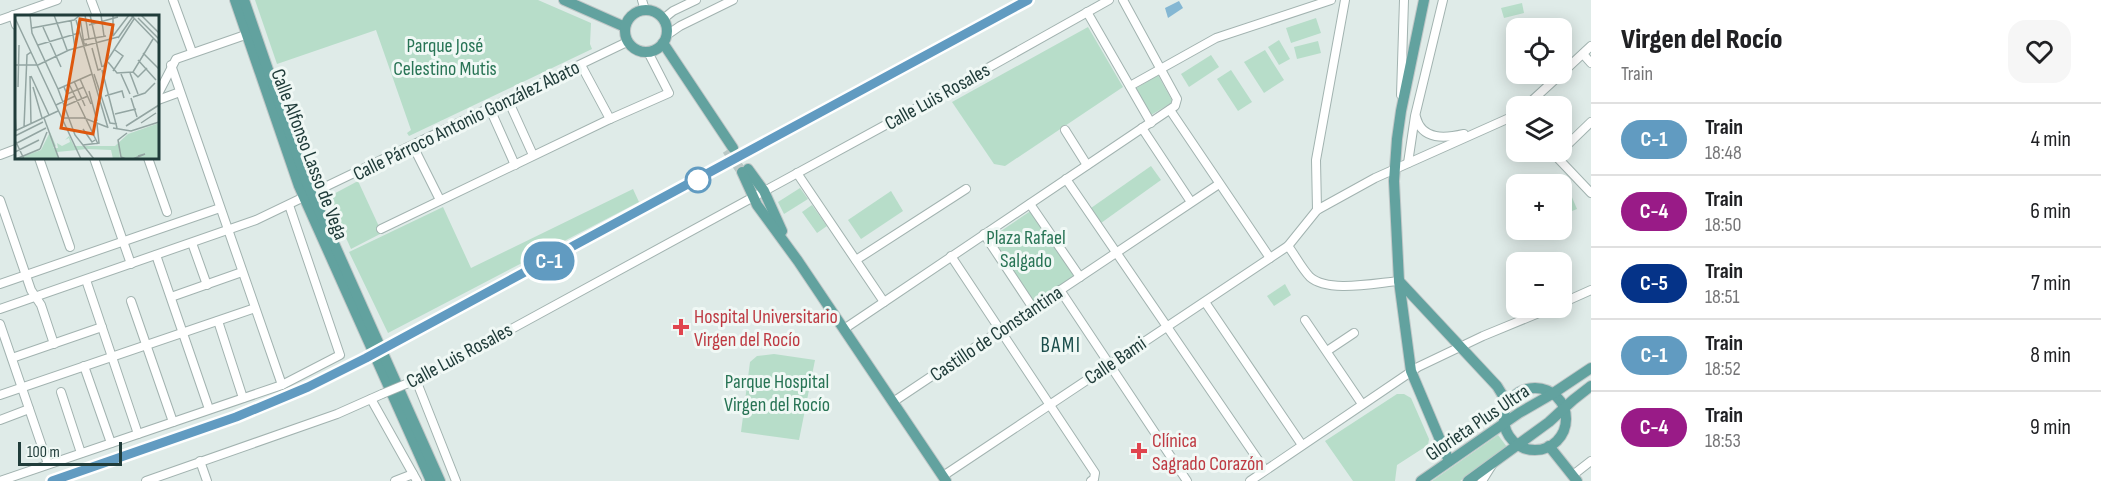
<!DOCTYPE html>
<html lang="en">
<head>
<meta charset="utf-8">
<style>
	body { margin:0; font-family:"Sofia Sans Condensed",sans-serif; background:#f6f6f6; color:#202124; height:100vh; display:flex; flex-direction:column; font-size:22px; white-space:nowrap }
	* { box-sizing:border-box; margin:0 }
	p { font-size:20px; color:#757577 }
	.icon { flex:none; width:33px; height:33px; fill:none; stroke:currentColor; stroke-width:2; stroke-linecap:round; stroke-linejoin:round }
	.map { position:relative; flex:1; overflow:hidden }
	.side { display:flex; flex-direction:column; background:#fff; width:510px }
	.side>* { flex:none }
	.badge { padding:0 12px; border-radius:20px; font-size:21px; line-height:39px }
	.tools { position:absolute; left:1506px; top:18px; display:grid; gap:12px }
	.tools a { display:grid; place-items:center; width:66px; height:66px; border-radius:12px; background:#fff; box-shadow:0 3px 15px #0003; font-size:30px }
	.scale { position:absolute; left:18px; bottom:15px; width:104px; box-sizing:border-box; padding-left:6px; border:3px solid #203c3a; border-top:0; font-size:16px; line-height:21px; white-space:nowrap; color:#203c3a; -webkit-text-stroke:4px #f0f8f5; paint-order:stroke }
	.map>.badge { position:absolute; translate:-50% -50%; box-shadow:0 0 0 3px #fff }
	.round { display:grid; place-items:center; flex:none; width:63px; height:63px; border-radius:18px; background:#f6f6f6 }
	.head { display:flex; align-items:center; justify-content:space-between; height:102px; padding:0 30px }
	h1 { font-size:28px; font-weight:800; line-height:45px }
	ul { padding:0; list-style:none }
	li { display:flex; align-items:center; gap:18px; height:72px; padding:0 30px; border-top:2px solid #e0e0e0 }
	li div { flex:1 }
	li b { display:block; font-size:22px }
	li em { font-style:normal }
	li .badge { min-width:66px; font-weight:700; text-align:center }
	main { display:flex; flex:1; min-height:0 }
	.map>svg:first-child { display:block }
</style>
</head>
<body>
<main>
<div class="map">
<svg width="1591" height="481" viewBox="0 0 1591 481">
	<rect width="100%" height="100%" fill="#dfebe8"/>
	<g fill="#b7ddc9">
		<polygon points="255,0 538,0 591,23 590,44 592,49 409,136 407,133 411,130 376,30 277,64"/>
		<polygon points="1522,3 1524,13 1504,18 1501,8"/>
		<polygon points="1316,18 1321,33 1291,43 1286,28"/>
		<polygon points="1088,27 1123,87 1005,166 994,164 952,102"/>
		<polygon points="1279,40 1290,59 1279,65 1268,47"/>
		<polygon points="1318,41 1321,53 1297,59 1294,47"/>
		<polygon points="1265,50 1284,80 1264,93 1244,62"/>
		<polygon points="1211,55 1219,67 1189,87 1181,74"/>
		<polygon points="1231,70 1252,102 1238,111 1217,79"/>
		<polygon points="1158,75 1173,102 1151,115 1135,89"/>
		<polygon points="1151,166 1161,180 1101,223 1091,208"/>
		<polygon points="358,181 382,233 351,249 328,197"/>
		<polygon points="800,188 808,199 784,214 778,202"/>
		<polygon points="1568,188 1577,209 1562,215 1562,190"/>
		<polygon points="633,189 639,202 388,333 349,252 443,207 471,268"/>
		<polygon points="891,191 903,211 861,239 848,220"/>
		<polygon points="812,205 827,226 817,233 802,212"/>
		<polygon points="1032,210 1076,277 1033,306 989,239"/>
		<polygon points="1285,284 1291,295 1274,306 1267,296"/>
		<polygon points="774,354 815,360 799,440 741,432 750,362 757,356"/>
		<polygon points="1397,394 1404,394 1411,398 1429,439 1428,445 1397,465 1395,481 1353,481 1325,441"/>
		<polygon points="1498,435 1507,447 1460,481 1432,481"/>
	</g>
	<polygon fill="#84b7d3" points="1179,1 1183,8 1168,18 1165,8"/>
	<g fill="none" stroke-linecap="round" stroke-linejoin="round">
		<polyline stroke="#b9c8c5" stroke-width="10" stroke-dasharray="10 5" stroke-linecap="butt" points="727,150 742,172"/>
		<g stroke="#a2b3b0" stroke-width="10">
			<g id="minor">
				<polyline points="91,0 97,16"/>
				<polyline points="173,0 192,52"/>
				<polyline points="642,0 645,10"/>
				<polyline points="1087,12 1151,123"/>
				<polyline points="13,15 16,25"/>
				<polyline points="663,19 673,11 696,0"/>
				<polyline points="0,20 57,0"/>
				<polyline points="667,35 680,26 733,0"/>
				<polyline points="1583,54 1591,63"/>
				<polyline points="171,65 282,385"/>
				<polyline points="581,65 610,119"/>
				<polyline points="1562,73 1591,46"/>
				<polyline points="1130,86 1216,38 1331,0"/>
				<polyline points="158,94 176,59 251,33"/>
				<polyline points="1401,95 1404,0"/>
				<polyline points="158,100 180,92"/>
				<polyline points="508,100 533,155"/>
				<polyline points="1526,106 1561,74"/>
				<polyline points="490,109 515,165"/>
				<polyline points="1170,110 1270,258"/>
				<path d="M1416,117C1422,141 1446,138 1464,134"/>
				<polyline points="1142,128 1191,202"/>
				<polyline points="1065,130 1087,165"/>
				<polyline points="413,146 440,200"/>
				<polyline points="1562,150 1591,122"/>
				<polyline points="1552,152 1591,193"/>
				<polyline points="0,155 16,149"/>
				<polyline points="39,158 70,247"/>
				<polyline points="94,158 131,264"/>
				<polyline points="148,158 167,212"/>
				<polyline points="1408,163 1415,116 1443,0"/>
				<polyline points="797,173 884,302"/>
				<polyline points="1066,179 1265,470"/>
				<polyline points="0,200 31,290 41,305 54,344"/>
				<polyline points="1030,204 1080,277"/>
				<polyline points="1317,210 1316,160 1345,0"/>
				<polyline points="381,229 610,119 669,93 648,52"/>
				<polyline points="984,234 1033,308"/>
				<polyline points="192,243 207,285"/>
				<path d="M1288,246C1295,255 1302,269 1310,277C1328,293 1375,283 1399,281"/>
				<polyline points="156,255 209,409"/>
				<polyline points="951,256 1095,473 1094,479 1091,481"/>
				<polyline points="856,260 966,189"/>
				<polyline points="86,280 138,434"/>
				<polyline points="0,284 220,208"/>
				<polyline points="1060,290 1187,481"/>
				<polyline points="171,297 242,272"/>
				<polyline points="131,301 173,422"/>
				<polyline points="1205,302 1302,445"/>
				<polyline points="1562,303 1591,290"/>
				<polyline points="0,309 256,220 627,42"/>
				<polyline points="1305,320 1362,404"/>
				<polyline points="218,321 243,398"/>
				<polyline points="0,324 48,464"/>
				<polyline points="844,329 1175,106 1177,99 1123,0"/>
				<polyline points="1327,351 1354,333"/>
				<polyline points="12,358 102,327"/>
				<polyline points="84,366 111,443"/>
				<polyline points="416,380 456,481"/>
				<polyline points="406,384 427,375 913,110 1109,0"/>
				<polyline points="61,392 81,453"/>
				<polyline points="0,395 255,308"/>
				<polyline points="371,399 417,481"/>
				<polyline points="893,402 1219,184"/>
				<polyline points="0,420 29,409"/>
				<polyline points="200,461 207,481"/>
				<polyline points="1573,475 1591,461"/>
				<polyline points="943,476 1288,246 1317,210 1375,178 1516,115"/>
				<polyline points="0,481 282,385 340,355 289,205"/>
				<polyline points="146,481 337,414 382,394"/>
				<polyline points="395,481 413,474"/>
				<polyline points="1250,481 1418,367 1483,336 1551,308"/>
				<polyline points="1482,481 1492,465"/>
			</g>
		</g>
		<g stroke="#c1c8c8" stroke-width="12">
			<g id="major">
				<polyline points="235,0 299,186 431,481"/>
				<polyline points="244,0 307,183 440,481"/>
				<polyline points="564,0 625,27"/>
				<polyline points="1424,0 1401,111 1397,139 1394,181 1399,281 1411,371 1449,461"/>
				<circle cx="646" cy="31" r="21"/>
				<polyline points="663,43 733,148"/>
				<polyline points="748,169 764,191 782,231"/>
				<polyline points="742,172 757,205 798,261 946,481"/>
				<polyline points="1399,281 1497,386 1508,404"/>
				<circle cx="1535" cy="419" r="31"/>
				<polyline points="1549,446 1577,481"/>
				<polyline points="1421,481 1519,413 1552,394 1591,368"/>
				<polyline points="1468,481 1549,422 1573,400 1591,386"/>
			</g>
		</g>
		<use href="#minor" stroke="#fff" stroke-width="8"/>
		<use href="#major" stroke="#62a29f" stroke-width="10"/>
		<polyline stroke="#5a7876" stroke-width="2" stroke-dasharray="12 6" stroke-linecap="butt" points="52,481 236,417 308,387 366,358 1028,0"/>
		<g stroke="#a2b3b0" stroke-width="10" stroke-linecap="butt">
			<polyline id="minor-bridge" points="382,394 406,384"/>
		</g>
		<use href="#minor-bridge" stroke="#fff" stroke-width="8"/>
	</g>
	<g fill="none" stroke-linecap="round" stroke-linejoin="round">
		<g stroke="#fff" stroke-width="14">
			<polyline id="line" points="52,481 236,417 308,387 366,358 1028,0"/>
		</g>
		<use href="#line" stroke="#619bc1" stroke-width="9"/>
	</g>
	<circle fill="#fff" stroke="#619bc1" stroke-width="3" cx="698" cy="180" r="12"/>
	<g fill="#e0444e" stroke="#f0f8f5" stroke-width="2">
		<path d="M678 318h6v6h6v6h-6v6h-6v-6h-6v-6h6z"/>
		<path d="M1136 442h6v6h6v6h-6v6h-6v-6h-6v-6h6z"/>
	</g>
	<g text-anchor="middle" stroke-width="6" stroke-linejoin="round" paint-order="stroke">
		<g font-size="20" fill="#287455" stroke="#f0f8f5">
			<text x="445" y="52">Parque José<tspan x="445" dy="23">Celestino Mutis</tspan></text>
			<text x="1026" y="244">Plaza Rafael<tspan x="1026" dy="23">Salgado</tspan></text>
			<text x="777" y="388">Parque Hospital<tspan x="777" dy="23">Virgen del Rocío</tspan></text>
		</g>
		<g font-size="20" fill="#203c3a" stroke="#f0f8f5">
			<text transform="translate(937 96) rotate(-29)" y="7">Calle Luis Rosales</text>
			<text transform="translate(466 120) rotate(-26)" y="7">Calle Párroco Antonio González Abato</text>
			<text transform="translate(310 154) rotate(69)" y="7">Calle Alfonso Lasso de Vega</text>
			<text transform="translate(996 333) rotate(-34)" y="7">Castillo de Constantina</text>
			<text transform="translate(459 355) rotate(-28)" y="7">Calle Luis Rosales</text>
			<text transform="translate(1115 360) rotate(-34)" y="7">Calle Bami</text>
			<text transform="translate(1477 422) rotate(-34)" y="7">Glorieta Plus Ultra</text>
		</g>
		<g font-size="20" fill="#be3a42" stroke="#f0f8f5" text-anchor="start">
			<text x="694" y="323">Hospital Universitario<tspan x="694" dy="23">Virgen del Rocío</tspan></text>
			<text x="1152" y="447">Clínica<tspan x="1152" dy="23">Sagrado Corazón</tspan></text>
		</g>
		<g font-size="21" letter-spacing="1.5" fill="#1b4e4c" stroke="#f0f8f5">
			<text x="1061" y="352">BAMI</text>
		</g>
	</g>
	<g transform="translate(15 15)">
		<rect width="144" height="144" fill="#dfebe8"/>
		<path d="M144,108V144H106L104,132L105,144H98L96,135L72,134L42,137L43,144H1L26,135L35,117L41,131L38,133H43L42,128L47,131L55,127L54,123L50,125L54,121L59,131H100L113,119Z" fill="#b7ddc9"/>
		<path fill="none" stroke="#93a5a2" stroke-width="1.5" d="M15,0L17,18L43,74M39,0L52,35M70,0L74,24M75,0L87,52M86,0L89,21M98,0V21M116,0L144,29M126,0L144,18M0,3L66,144M65,3L69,29H72M123,3L144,24M61,5L93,113M56,6L60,33M74,10L103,2M28,12L46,52M17,13L59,5L65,0M98,21L114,0M103,23L119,0M68,25L91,21M23,30L64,18M77,33L83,55L86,54M128,38L144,54M123,45L141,65M93,47L102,58L118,57L138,24M0,50H23M23,50L54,35L103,22M88,52L119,4M87,55L102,113M98,56L108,41L100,35M118,57L123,62L132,53M115,58L123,79M79,59L95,108L102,109M106,59L115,79M15,61L16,109M16,61L34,100M65,64L76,89M59,66L70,91M54,69L83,129M3,72L4,30M18,72L27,103M49,72L52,79L69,72M43,74L60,120L79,144M43,74L77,59M74,76L82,106M90,81L107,76L109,83M118,82L130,78L140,68M116,83L122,102M41,90L60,81M50,91L73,81M0,98L1,116M100,99L121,94M29,103L44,144M49,103H69L92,112M126,108L141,98M111,111L144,90M9,112L12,40L16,37M98,113L116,116L144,107M68,114L77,127L80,125M0,116L43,96M0,121L28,107M0,125L9,144M0,129L31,113M68,130L84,128L82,109M25,134L32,117M0,137L24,125M1,144L25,134M111,144L106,142L103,125L112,118M118,144L130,139L123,141"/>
		<path fill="#de580e" fill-opacity="0.15" stroke="#de580e" stroke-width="3" d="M65,4L98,10L78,119L46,113Z"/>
		<rect width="144" height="144" fill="none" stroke="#203c3a" stroke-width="3"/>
	</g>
</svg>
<div class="tools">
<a><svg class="icon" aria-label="locate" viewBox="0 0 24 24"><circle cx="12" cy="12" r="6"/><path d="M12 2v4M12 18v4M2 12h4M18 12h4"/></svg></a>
<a><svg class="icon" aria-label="layers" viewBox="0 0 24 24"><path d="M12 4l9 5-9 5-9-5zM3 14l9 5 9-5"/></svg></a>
<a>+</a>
<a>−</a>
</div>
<div class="scale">100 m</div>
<b class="badge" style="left:549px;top:261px;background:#619bc1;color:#fff">C-1</b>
</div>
<section class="side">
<div class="head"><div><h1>Virgen del Rocío</h1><p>Train</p></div><a class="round"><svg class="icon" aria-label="heart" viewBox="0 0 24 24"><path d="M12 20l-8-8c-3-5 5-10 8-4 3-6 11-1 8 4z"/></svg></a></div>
<ul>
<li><span class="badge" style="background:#619bc1;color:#fff">C-1</span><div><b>Train</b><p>18:48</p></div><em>4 min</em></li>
<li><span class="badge" style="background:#991b87;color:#fff">C-4</span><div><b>Train</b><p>18:50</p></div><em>6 min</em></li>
<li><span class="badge" style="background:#053388;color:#fff">C-5</span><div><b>Train</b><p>18:51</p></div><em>7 min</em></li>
<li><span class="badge" style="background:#619bc1;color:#fff">C-1</span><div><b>Train</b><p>18:52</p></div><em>8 min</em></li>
<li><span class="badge" style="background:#991b87;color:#fff">C-4</span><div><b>Train</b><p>18:53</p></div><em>9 min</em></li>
</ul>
</section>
</main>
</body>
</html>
